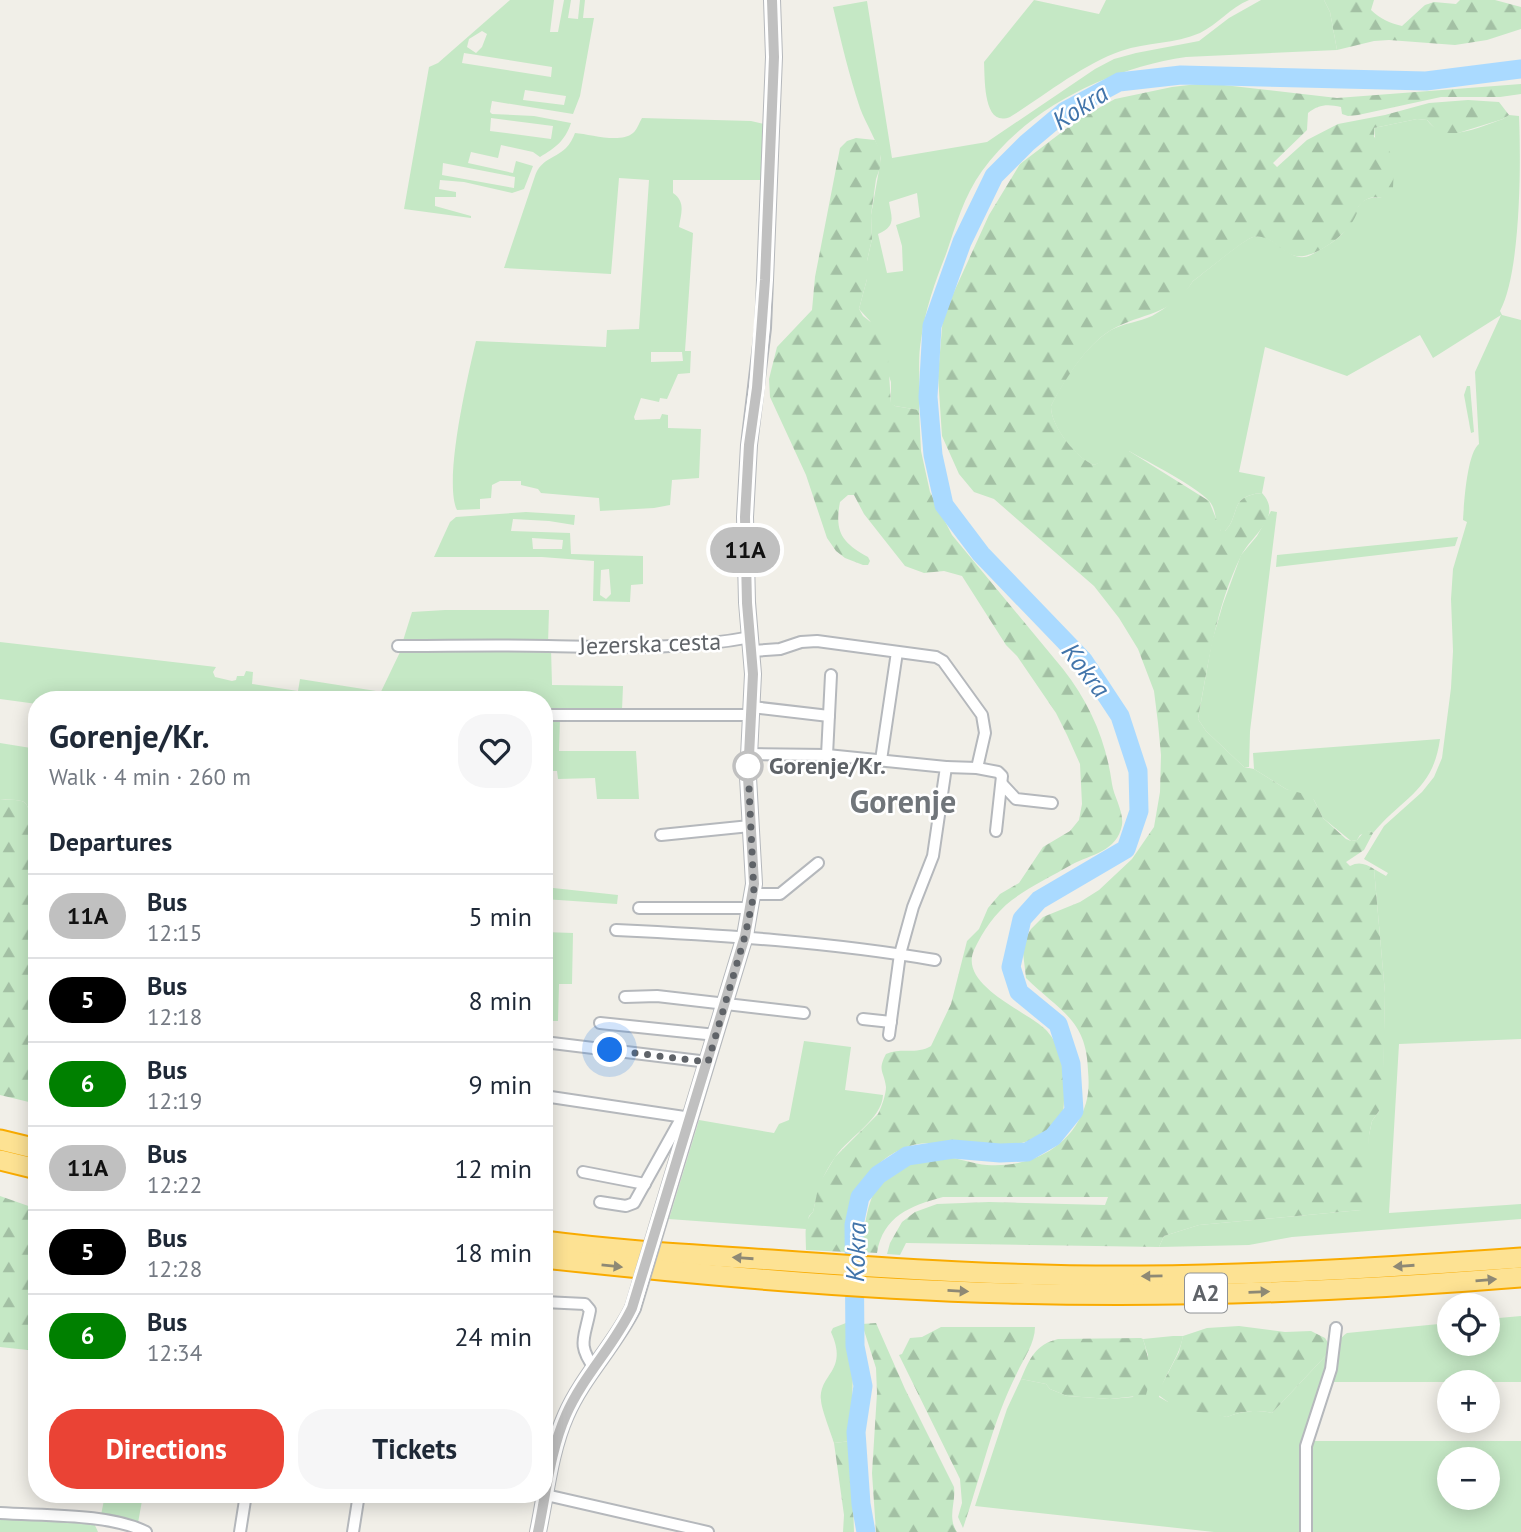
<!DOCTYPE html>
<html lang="en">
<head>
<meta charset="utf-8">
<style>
	body { margin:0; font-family:"PT Sans",sans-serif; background:#f6f6f7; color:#1f2937; height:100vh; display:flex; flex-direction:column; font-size:26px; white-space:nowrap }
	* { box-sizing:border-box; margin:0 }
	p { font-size:23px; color:#747a83 }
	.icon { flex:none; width:38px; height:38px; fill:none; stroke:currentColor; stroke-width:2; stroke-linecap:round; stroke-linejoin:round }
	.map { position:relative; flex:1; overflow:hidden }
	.sheet { position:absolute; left:28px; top:691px; width:525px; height:812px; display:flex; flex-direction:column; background:#fff; border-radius:28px; box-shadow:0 4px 18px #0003 }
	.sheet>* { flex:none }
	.badge { padding:0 14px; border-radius:23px; font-size:24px; line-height:46px }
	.tools { position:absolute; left:1437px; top:1293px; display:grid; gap:14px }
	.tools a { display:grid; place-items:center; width:63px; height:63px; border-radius:50%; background:#fff; box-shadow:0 4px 18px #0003; font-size:35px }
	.you { position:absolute; width:35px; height:35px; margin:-18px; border:5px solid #fff; border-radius:50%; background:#1a73e8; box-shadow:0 0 0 10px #1a73e833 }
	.map>.badge { position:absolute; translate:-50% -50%; box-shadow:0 0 0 4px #fff }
	h2 { padding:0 21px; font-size:26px; line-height:63px }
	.round { display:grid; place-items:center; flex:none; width:74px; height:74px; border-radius:28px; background:#f6f6f7 }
	.head { display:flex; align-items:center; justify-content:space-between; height:119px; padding:0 21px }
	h1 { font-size:33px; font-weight:600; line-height:52px }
	.cta { display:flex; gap:14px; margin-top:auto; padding:14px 21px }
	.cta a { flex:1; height:80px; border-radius:28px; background:#ea4335; color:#fff; font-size:28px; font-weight:600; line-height:80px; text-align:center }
	.cta a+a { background:#f6f6f7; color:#1f2937 }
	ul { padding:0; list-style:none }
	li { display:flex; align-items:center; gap:21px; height:84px; padding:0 21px; border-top:2px solid #e0e1e3 }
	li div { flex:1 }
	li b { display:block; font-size:26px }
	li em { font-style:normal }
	li .badge { min-width:77px; font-weight:700; text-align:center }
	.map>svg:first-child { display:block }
</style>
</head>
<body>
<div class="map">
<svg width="1521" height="1532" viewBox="0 0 1521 1532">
	<defs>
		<pattern id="forest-firs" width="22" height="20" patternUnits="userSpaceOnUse" patternTransform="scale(1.75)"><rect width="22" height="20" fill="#c5e8c5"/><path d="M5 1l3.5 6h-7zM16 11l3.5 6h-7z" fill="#a3c0a4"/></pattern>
	</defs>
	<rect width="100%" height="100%" fill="#f1efe8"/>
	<g fill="#c5e8c5" fill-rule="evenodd">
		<path d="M510,0H554L550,32H558L564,0H571L568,18L578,19L580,0H585L583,18H594L580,96L573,114L492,101L490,112L492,114L534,116L571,123C565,141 555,148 540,157L533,152L501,145L498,158L471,152L468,163L513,173L516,161L533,166L524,189L512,193L464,182L440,180L439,189L456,192V197H435V206L471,216V218L404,209L429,67L438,63ZM482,31L487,34L482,47L476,53L467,47L469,39ZM464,53L552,67L551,77L462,63ZM525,90L566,96L564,105L523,100ZM491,118L553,126L551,139L490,131ZM443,163L515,177L514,188L442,175Z"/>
		<path d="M1034,0L1099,14L1106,0H1249C1230,8 1218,24 1200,33C1175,44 1147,42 1121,51C1083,64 1044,96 1010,117C983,128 985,79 984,62Z"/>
		<path d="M1261,0H1324L1330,12L1337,50L1186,57C1110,68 1028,107 982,171C964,196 956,225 946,254C935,282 925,310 921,340C917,363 921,387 919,410L895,406L891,404V382L870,321L859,309L867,279V261L872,239L871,215L881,159C878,141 866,125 860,108C849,75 841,41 833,7L867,1L892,158L987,142L1095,69L1114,59L1136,53L1199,41L1229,18ZM917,193L920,217L896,225L902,246L903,271L887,273L878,234C896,226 892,219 889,202Z"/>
		<path d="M1509,115L1519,116C1521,162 1521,272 1500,311L1502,315L1521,320V1039L1399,1044L1389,1213L1521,1204V1219L1292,1237L1249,1245L1159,1247L1164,1236L1199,1225L1361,1210L1369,1135L1372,1121L1379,1111L1383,1069L1385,993L1374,869L1386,876L1388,873L1364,859L1384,826L1422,792L1434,777L1442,758L1451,688L1453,651L1451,599L1453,569L1467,522L1463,520C1464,504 1467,453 1479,444L1475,372L1501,315L1433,358L1420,335L1347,376L1265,347L1239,472L1265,477L1262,493C1228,496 1241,515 1225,531H1221C1214,522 1217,509 1209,501C1196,486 1148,462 1129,451L1094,465C1076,459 1050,425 1051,406C1064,380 1085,346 1111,330C1124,323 1139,322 1152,316C1166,308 1184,295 1193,281C1203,274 1244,239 1253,237C1275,231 1288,266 1311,255C1320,250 1336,241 1342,234C1357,217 1354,194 1382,198L1374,128L1417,119L1427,120C1445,145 1479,127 1503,119Z"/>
		<path d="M642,118L751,121L764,124L762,180H673V193C686,202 681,213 679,227L693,233L685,351H691L690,373L678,374L667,399L660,398L659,402L641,398L634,417L635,420L660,419L662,414L668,415V428L701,429L699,478L672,480L670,505L654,508L600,511L599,498L541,493L538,489L521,485V481H500L492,485L491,498L480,499V509L457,510C443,481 468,375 476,341L606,347L607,330L639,329L649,180L619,178L611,274L504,268L535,176C541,159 554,159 566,148C570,144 573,138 575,133C590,134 620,144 633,133C637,130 639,123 642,118ZM651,352H682L683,361L651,362Z"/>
		<polygon points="1467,386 1470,386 1474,432 1471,433 1464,395"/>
		<polygon points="1271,511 1277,512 1250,731 1249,767 1244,767 1206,731 1198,719 1212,641 1223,604 1241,555 1257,536"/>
		<path d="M526,512L575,515L574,525L549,521L513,519L511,531L570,533L571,554L643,556V584L631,585L630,602L593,601L594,561L542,557H434L450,522L456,517ZM532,538L563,540L562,549H533ZM609,569L611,594L606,599L600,595L601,570Z"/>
		<polygon points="1458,537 1455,546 1276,567 1277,555"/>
		<polygon points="445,610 549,610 548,644 402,644 412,612"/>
		<polygon points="0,642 216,667 213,672 215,677 232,681 236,680 237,676 244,676 246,671 253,672 252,684 298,691 300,679 376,691 371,700 37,700 37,704 0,699"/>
		<polygon points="551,648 552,685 623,686 622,710 544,712 544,700 377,700 401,650"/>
		<polygon points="550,718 560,718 559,751 636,751 639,799 597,799 595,778 558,779 557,771 548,771"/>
		<path d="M1440,739C1433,791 1403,797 1373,833L1370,831L1360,835L1357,840L1351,841L1323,818L1314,800L1286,789L1254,769L1253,753Z"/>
		<path d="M0,743L37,749V827C29,821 31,807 24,802C18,799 6,800 0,799Z"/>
		<polygon points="544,887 618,895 617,904 544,899"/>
		<polygon points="544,932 573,933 572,984 559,984 558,1021 544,1021"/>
		<path d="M804,1041L851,1047L845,1090L883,1095C882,1119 850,1136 836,1156C822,1175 818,1190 813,1212L809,1216L806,1229L669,1219L699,1120L774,1133L779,1124L789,1120Z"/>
		<path d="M1521,1316V1382H1327C1331,1367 1333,1342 1347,1333L1449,1323V1344H1488V1319Z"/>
		<path d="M846,1323L853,1369L851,1441L834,1443C831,1433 821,1408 821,1400C819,1373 849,1372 831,1332L833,1328Z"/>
		<path d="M1173,1336H1183C1179,1359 1163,1375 1159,1397L1168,1402L1227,1417C1240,1411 1259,1409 1272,1413L1332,1349L1310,1418L1304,1532H1214L975,1506L1007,1409L1021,1379L1046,1384L1050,1389L1067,1396L1110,1399L1133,1397L1148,1355L1143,1339Z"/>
		<path d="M1308,1441H1521V1532H1308ZM1449,1460H1488V1498H1449Z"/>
		<polygon points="105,1495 143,1495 138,1523 135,1525 121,1516 101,1515"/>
		<polygon points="0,1515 87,1522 94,1523 98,1532 0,1532"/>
	</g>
	<g fill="url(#forest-firs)">
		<path d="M1324,0H1374L1371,10C1381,19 1389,23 1402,26L1425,5L1434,2L1456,4L1460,0H1495L1521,7V29L1487,40L1455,45L1389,40L1374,41L1337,50L1330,12Z"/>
		<path d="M1206,83L1337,98L1521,84V94L1500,97H1441L1358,115L1348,116L1342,114L1341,107C1328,104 1319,104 1308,113L1307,130L1273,163L1277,167L1307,140L1338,124L1385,115L1429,103L1468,100L1499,102L1509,115L1503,119L1458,133H1439L1427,120L1417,119L1374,128V137C1397,152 1394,163 1393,188L1382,198C1371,196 1366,198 1358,207C1358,227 1316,260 1296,256C1280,253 1271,233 1253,237C1245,239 1203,274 1193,281C1171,317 1142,312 1111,330C1085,346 1065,380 1051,406C1050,425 1077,459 1094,465L1122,451H1129L1209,501L1221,531H1225C1241,515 1228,496 1262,493C1284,517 1251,535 1241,556C1216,606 1208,665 1198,719L1206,731L1244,767L1254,769L1286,789L1308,795L1314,800L1323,818L1346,839L1351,841L1357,840L1364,832L1370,831L1373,833L1364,850L1346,862L1350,866C1359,861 1366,864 1374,869L1385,993L1383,1094L1379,1111L1372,1121L1369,1135L1367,1207L1361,1210L1199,1225L1164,1236L1159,1247L906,1243L900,1255L887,1254L890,1243L902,1222L915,1212L937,1204L989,1202L1105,1205L1108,1197H943C910,1206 883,1216 877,1253L861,1252C865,1229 866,1194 885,1178C900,1164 925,1156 945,1157C959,1158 973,1164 987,1165C1031,1168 1073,1147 1086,1103C1089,1093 1089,1081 1088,1071C1087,1019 1059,1011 1026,978L1022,944L1031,929L1043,917L1080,902L1099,890L1132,859L1154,827L1160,792L1161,755L1158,723L1154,691L1138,649L1119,618L1094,586L994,499L974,492L959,474L942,436L938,376L943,316L989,215L1020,164L1079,119L1115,99L1172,87Z"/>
		<path d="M856,138L875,140L880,150L881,165L876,179L871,215L872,239L867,261V279L859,309L863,316L877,327L881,334L888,359L891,403L895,406L919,410L921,451L930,492L952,535L1063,669C1090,704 1106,740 1112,784C1114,797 1124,812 1122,825C1117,852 1091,854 1071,865C1052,876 1029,887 1012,900C995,913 983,931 974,950C958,986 1030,1012 1047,1031C1062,1048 1065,1069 1064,1091C1064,1102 1065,1117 1056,1125C1033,1146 996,1150 966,1147C954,1146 941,1143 929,1143C891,1143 855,1179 847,1215C845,1226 847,1240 847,1252L806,1250C806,1237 803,1221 813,1212L819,1184L835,1157L878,1114C882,1106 886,1094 886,1087C884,1071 877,1071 886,1054C901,1047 916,1055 931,1046L951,1004L967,941L979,929L988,908L1000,894L1019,883L1043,847L1070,831L1079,820L1082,804L1080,764L1067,735L1056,713L1017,656L1006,645L962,576L944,571L924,573L905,566L864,514L854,495H848L840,502C834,533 843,543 868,557L870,561L868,565H863L845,558L836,551L827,538L806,475L770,397L769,379L777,347L812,310L815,277L840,148L847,141Z"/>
		<path d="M0,799C6,800 18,799 24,802C31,807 29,821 37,827V1104L0,1095Z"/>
		<polygon points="0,1196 37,1209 37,1351 0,1347"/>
		<path d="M876,1323L905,1389L954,1487C956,1503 947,1517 957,1532H876L872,1473L877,1393L876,1368L862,1324Z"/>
		<path d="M1239,1326L1285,1332L1311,1331L1325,1338L1332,1349L1272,1413C1259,1409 1240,1411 1227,1417L1169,1407L1168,1402L1157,1394L1179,1352L1183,1336L1207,1328Z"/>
		<path d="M941,1327H1035C1035,1343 1024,1358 1017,1373C992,1422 981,1477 963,1528L958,1517L962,1503L960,1479L899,1355L902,1354L910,1338L922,1337Z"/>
		<path d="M1141,1338L1143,1339C1149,1358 1152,1376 1146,1395L1110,1399L1067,1396L1050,1389L1046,1384L1021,1379C1030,1358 1035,1345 1058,1339Z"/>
		<polygon points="851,1441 854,1532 843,1532 844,1515 834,1443"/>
	</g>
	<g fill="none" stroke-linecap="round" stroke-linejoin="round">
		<polyline stroke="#aadaff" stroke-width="19" points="866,1532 861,1504 856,1432 863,1386 855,1346 854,1225 860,1197 878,1175 907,1156 953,1149 1000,1153 1027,1152 1053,1137 1074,1111 1071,1064 1058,1024 1019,992 1011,967 1022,919 1039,900 1126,849 1139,811 1138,771 1120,716 1083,660 981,554 944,505 933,455 928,397 932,326 962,242 994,176 1027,143 1065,111 1119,82 1181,75 1426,81 1521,69"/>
		<g stroke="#b5b8bc" stroke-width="14">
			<g id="minor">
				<path d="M398,646C448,646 498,645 548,646C616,647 684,650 751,637"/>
				<polyline points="752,651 780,649 801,642 817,641 936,657 943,661 982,715 985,733 977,768"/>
				<polyline points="752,707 829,716"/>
				<polyline points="544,715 751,715"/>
				<polyline points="748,754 827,755 946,767 933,856 913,907 900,954 889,1035"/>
				<polyline points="827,755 831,675"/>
				<polyline points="881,760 897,652"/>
				<polyline points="946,767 977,768 998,772 1002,776 996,831"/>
				<polyline points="1002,784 1016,799 1052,803"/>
				<polyline points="661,835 750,826"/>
				<polyline points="753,894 780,894 818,863"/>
				<polyline points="639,908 751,908"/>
				<path d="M616,930C723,935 829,942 935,960"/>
				<polyline points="625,997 657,996 804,1013"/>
				<polyline points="863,1019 891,1022"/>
				<polyline points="600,1023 716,1035"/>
				<polyline points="544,1042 708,1062"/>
				<polyline points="544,1096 691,1118"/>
				<polyline points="583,1172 645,1184"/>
				<polyline points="600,1202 626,1206 634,1203 682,1117"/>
				<path d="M544,1302L585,1304L590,1310C585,1338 576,1344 595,1369"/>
				<polyline points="546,1495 708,1532"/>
				<path d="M0,1513C42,1516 109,1513 146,1532"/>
				<polyline points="240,1532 246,1494"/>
				<polyline points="353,1532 359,1494"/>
				<polyline points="1306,1532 1306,1446 1331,1369 1336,1328"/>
			</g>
		</g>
		<g stroke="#b5b8bc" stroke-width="18">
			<g id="tertiary">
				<polyline points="661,1214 745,936 754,884 748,777 753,674 747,602 745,517 749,445 763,328 765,280 774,57 772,0"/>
				<path d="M538,1532C546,1494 550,1451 566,1415C583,1376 614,1346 633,1308"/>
			</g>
		</g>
		<g stroke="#f9ab00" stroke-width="23">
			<g id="motorway">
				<polyline points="0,1140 37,1149"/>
				<polyline points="0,1160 37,1169"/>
				<path d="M544,1241C619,1251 696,1255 771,1260C894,1269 1017,1277 1141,1276C1268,1275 1394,1267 1521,1258"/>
				<path d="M544,1258C698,1275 853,1289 1008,1293C1179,1298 1351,1291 1521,1277"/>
			</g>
		</g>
		<use href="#minor" stroke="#fff" stroke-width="10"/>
		<use href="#tertiary" stroke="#fff" stroke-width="14"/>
		<use href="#motorway" stroke="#fde293" stroke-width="19"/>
		<g stroke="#b5b8bc" stroke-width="18" stroke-linecap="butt">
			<polyline id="tertiary-bridge" points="633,1308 661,1214"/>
		</g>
		<use href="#tertiary-bridge" stroke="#fff" stroke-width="14"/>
	</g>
	<defs><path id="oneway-solid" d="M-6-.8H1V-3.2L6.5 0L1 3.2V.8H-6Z" transform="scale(1.75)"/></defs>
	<g fill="#8e8975">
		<use href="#oneway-solid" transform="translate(743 1258) rotate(-176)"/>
		<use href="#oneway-solid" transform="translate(612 1266) rotate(6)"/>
		<use href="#oneway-solid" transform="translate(1404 1266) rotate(176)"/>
		<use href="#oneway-solid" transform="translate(1152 1276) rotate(179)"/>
		<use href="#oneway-solid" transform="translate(1486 1280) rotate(-5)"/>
		<use href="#oneway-solid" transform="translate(958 1291) rotate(3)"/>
		<use href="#oneway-solid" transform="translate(1259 1292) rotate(-2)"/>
	</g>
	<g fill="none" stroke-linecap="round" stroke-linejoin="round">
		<g stroke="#fff" stroke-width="16">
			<path id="line" d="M538,1532C546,1494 550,1451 566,1415C583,1376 614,1346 632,1308L745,936L754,884L748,777L753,674L747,603L745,517L749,445L757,388L765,280L774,57L772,0"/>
		</g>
		<use href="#line" stroke="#c0c0c0" stroke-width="10"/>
		<polyline stroke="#5f6368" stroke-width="7" stroke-dasharray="0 12.6" points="610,1050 708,1062 745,936 754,894 748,766"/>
	</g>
	<circle fill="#fff" stroke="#c0c0c0" stroke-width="3.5" cx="748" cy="766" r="14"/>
	<g text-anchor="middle" stroke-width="5" stroke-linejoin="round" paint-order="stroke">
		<rect fill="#fff" stroke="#8f9295" stroke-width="2" x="1185" y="1273.5" width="42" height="39" rx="5"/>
		<g font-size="23" font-weight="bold" fill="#5f6368">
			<text x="1206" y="1301">A2</text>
		</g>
		<g font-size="24" fill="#5f6368" stroke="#fff">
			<text transform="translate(650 644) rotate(-2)" y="8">Jezerska cesta</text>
		</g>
		<g font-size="24" font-weight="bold" fill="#5f6368" stroke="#fff" text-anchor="start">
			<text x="769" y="774">Gorenje/Kr.</text>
		</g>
		<g font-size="26" font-style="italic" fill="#4174aa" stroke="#fff">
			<text transform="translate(1080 107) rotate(-33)" y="9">Kokra</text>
			<text transform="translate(1086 670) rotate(52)" y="9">Kokra</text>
			<text transform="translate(856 1252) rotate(-88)" y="9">Kokra</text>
		</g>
		<g font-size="32" font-weight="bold" fill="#70757a" stroke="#fff">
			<text x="903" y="813">Gorenje</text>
		</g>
	</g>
</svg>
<div class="tools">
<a><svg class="icon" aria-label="locate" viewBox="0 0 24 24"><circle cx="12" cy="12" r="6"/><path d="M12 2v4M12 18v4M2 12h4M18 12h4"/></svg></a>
<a>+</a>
<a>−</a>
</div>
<div class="you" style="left:610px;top:1050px"></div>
<b class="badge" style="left:745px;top:550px;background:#c0c0c0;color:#111">11A</b>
<section class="sheet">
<div class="head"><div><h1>Gorenje/Kr.</h1><p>Walk · 4 min · 260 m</p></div><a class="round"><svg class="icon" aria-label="heart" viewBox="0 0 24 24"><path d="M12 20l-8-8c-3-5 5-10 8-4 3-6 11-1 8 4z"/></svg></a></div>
<h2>Departures</h2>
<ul>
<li><span class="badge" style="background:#c0c0c0;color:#111">11A</span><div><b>Bus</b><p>12:15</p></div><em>5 min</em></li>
<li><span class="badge" style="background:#000;color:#fff">5</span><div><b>Bus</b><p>12:18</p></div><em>8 min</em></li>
<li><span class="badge" style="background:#008000;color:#fff">6</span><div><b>Bus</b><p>12:19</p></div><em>9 min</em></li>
<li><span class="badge" style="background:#c0c0c0;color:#111">11A</span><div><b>Bus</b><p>12:22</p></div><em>12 min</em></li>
<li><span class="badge" style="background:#000;color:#fff">5</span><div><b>Bus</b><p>12:28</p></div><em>18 min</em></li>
<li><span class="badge" style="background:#008000;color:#fff">6</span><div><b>Bus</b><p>12:34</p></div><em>24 min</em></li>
</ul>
<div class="cta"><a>Directions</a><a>Tickets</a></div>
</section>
</div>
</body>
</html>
